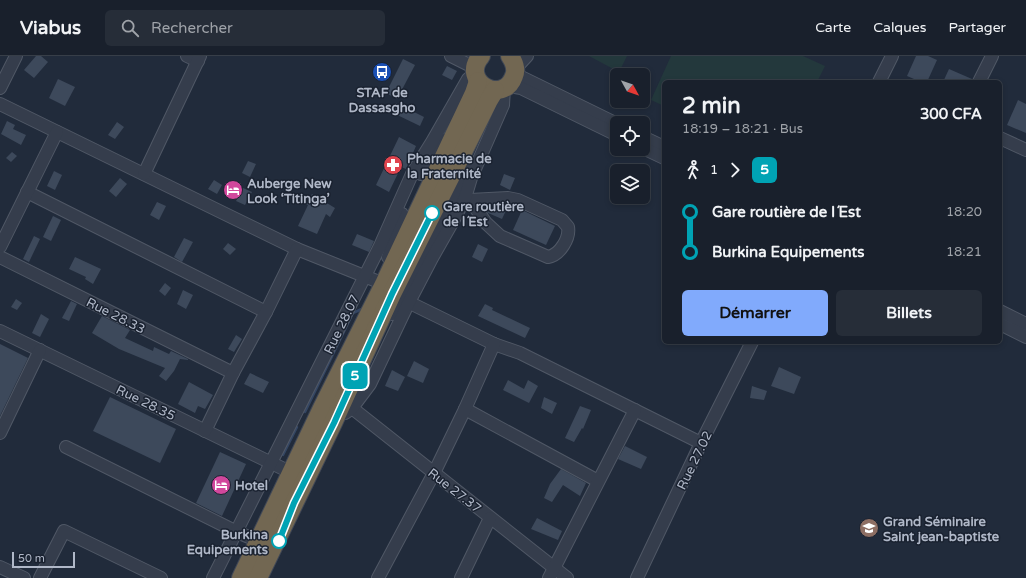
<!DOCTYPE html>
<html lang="fr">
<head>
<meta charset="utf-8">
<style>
	body { margin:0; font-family:"Varela Round",sans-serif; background:#262d38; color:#f1f3f6; height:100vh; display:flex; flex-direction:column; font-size:15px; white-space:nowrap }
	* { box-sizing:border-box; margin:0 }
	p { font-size:13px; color:#9fa3a9 }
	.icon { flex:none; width:22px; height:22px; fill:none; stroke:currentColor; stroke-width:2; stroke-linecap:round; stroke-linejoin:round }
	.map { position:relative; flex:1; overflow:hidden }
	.drawer { position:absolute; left:662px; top:24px; width:340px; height:264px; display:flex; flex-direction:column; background:#19202c; border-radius:6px; box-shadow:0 2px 6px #0003,0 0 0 1px #373e48 }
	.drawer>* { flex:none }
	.badge { padding:0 8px; border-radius:6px; font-size:14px; line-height:26px }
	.needle { width:26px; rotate:130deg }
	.controls { position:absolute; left:610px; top:12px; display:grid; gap:8px }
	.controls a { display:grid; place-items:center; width:40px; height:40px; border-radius:6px; background:#19202c; box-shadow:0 2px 6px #0003,0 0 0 1px #373e48; font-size:20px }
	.scale { position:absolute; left:12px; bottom:10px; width:63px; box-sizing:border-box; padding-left:4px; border:2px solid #b0b8c8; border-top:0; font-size:11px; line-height:14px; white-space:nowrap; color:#b0b8c8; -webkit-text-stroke:3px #1a2230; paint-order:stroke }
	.map>.badge { position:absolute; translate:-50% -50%; box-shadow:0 0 0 2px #fff }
	.legs { display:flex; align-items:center; gap:6px; height:44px; padding:0 20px; font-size:13px }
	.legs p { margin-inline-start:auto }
	.head { display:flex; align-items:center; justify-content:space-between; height:68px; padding:0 20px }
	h1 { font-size:22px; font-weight:700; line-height:30px }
	.action { display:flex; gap:8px; margin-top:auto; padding:8px 20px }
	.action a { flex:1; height:46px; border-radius:6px; background:#81aafc; color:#111; font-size:16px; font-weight:700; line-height:46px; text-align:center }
	.action a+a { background:#262d38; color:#f1f3f6 }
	ul { padding:0 20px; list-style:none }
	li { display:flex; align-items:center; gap:14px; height:40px; font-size:15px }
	li i { display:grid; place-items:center; width:6px; height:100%; margin:0 5px; background:currentColor }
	li i::after { content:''; width:10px; height:10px; margin:-5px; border:3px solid; border-radius:50%; background:#19202c }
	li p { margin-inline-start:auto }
	li:first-child i { background:linear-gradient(#0000 50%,currentColor 0) }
	li:last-child i { background:linear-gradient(currentColor 50%,#0000 0) }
	header { display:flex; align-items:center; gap:24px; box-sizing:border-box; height:56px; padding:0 20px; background:#19202c; border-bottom:1px solid #373e48 }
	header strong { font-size:19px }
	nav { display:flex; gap:22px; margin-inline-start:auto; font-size:14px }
	.search { width:280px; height:36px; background:#262d38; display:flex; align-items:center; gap:10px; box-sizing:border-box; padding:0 14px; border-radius:6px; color:#9fa3a9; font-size:15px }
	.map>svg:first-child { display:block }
</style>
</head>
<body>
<header>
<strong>Viabus</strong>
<div class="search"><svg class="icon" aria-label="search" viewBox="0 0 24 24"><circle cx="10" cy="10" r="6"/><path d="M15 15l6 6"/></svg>Rechercher</div>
<nav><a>Carte</a><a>Calques</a><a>Partager</a></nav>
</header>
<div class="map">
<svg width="1026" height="522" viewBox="0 0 1026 522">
	<rect width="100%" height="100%" fill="#212b3b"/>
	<g fill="#23383c">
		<polygon points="589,0 627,0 619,16"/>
		<polygon points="671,0 803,0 825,10 817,26 664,26 664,50 651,44"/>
	</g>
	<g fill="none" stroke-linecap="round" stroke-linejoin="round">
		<g stroke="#344663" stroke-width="2.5">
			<polyline points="305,356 353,257 364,252"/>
			<polyline points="283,399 297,371"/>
		</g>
	</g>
	<g fill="#3d495b">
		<polygon points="36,0 41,0 48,6 34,22 24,14"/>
		<polygon points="916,0 928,0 937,4 927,26 921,26 907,20"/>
		<polygon points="403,3 415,9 397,43 386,37"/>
		<polygon points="447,10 457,15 452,24 442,19"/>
		<polygon points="949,13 972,23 972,26 943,26"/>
		<polygon points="58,23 75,31 65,50 49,42"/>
		<polygon points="1018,44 1026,48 1026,77 1007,69"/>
		<polygon points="396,47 424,61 420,70 391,56"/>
		<polygon points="7,65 15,69 13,73 26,79 21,89 1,78"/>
		<polygon points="117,66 124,71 115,83 108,79"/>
		<polygon points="399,81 416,90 406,113 401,111 389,136 376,129"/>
		<polygon points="12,96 17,100 11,106 6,102"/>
		<polygon points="248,105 256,108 250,121 242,117"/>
		<polygon points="54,115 62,119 55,134 47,130"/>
		<polygon points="504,118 515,122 510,134 500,129"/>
		<polygon points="120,122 127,128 116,141 109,135"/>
		<polygon points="214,124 222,129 217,138 208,133"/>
		<polygon points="243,132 252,136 245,149 236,145"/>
		<polygon points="312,138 335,152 330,161 326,158 317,178 298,170 308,149 306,148"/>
		<polygon points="157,146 166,150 159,164 150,159"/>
		<polygon points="508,150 502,163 488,157 486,155 489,151"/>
		<polygon points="522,154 555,170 546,189 513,174"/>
		<polygon points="53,160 61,164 51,185 43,181"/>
		<polygon points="357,178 374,185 369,196 352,189"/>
		<polygon points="34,180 40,183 29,206 23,203"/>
		<polygon points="184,182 193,186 182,206 174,201"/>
		<polygon points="228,187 236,193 230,199 223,193"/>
		<polygon points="478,188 488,193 482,206 472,201"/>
		<polygon points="75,201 101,213 93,228 85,223 86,221 69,213"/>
		<polygon points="165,227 171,232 165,240 159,235"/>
		<polygon points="183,234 193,239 186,253 177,248"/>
		<polygon points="16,243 22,247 17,254 11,251"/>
		<polygon points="71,245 77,248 69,265 62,262"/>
		<polygon points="485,248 493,252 492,254 530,272 525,282 478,260"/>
		<polygon points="41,258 49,263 40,281 32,277"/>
		<polygon points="102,260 130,274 125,282 153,295 154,291 169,298 171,295 188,303 188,304 180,303 174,315 166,325 159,320 165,312 119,293 92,277"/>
		<polygon points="236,279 242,283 234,296 228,293"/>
		<polygon points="0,288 28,302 0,360"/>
		<polygon points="414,305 429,313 423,327 407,320"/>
		<polygon points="779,311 801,321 794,338 771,330"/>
		<polygon points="392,314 405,321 398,335 385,330"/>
		<polygon points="250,317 269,326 263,337 244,328"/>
		<polygon points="508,324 524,333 528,324 538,330 529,347 503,334"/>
		<polygon points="189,326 213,339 205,353 198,350 195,357 178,348"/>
		<polygon points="752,330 767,335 764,344 750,342"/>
		<polygon points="110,341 176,373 160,407 93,375"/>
		<polygon points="544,341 557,347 552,358 541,352"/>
		<polygon points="580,350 591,354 583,373 582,372 574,386 565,382"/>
		<polygon points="625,390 647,401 641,413 618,403"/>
		<polygon points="220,396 246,408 222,460 196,447"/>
		<polygon points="561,413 586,427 580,440 563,429 552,446 544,442 550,428"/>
		<polygon points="537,462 562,475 558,484 531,473"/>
	</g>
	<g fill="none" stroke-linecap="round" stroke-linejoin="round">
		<g stroke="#505866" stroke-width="14">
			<g id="minor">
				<polyline points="187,0 198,5"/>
				<polyline points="451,0 475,12"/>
				<polyline points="515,13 527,0"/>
				<polyline points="515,18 617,68"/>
				<polyline points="879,26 892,0"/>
				<polyline points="979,26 992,0"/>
				<polyline points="508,30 521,32 617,79"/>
				<polyline points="0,32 16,0"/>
				<polyline points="0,48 297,193 384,228"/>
				<polyline points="643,81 664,91"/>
				<polyline points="1000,82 1026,94"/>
				<polyline points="643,92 664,102"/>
				<polyline points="144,118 200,0"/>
				<polyline points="421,118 445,84"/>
				<polyline points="27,136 266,256"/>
				<path d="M465,142L470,144L508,142L518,144L562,164L568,171C570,182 560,199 548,201L500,180L486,167L470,144"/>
				<polyline points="0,191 57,76"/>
				<polyline points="0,201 233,317"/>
				<polyline points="388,201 392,190 402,158"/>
				<polyline points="402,243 494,288 520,297 701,387"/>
				<polyline points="1000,255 1026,268"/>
				<polyline points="392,258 419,203 449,157 466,105"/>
				<polyline points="1000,268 1026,281"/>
				<polyline points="0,275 292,417"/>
				<polyline points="347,343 342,347 352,352 567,522"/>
				<polyline points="465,353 598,425"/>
				<polyline points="345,357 352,352 370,328 409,246 432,202 453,165 465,142 471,122 503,49 504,32"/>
				<polyline points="205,375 233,317 266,256 297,193"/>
				<polyline points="0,377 40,294"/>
				<polyline points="66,391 237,476 256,484"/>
				<polyline points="0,511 24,522"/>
				<polyline points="40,522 64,475 161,522"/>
				<polyline points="213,522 380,190 412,118 432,86 468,23 475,17"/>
				<polyline points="378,522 434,417 465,353 494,288"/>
				<polyline points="461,522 490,462"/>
				<polyline points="549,522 635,354"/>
				<polyline points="637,522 701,387 752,286"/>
			</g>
		</g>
		<g stroke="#404856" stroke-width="20">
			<g id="highway">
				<path d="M481,0C459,25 503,51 514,20C517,13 514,6 510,0"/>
				<polyline points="241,522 322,352 384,228 474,37 478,25"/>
				<polyline points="258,522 333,367 392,238 489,44 495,34"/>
			</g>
		</g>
		<use href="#minor" stroke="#353d4c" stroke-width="12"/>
		<use href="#highway" stroke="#726752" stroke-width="18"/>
	</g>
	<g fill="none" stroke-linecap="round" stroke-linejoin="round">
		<g stroke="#fff" stroke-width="9">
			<polyline id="line-1" points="279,485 294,447 334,367 392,238 432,157"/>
		</g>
		<use href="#line-1" stroke="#00a3b4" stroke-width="6"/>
	</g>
	<defs>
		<g id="bus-disc" transform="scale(1)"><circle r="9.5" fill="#1a4fb4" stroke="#1a2230"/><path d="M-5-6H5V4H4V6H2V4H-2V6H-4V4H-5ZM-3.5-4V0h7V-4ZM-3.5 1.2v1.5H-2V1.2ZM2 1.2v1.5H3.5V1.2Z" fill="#fff"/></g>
		<g id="pharmacy-disc" transform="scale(1)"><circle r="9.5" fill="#e0444e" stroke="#1a2230"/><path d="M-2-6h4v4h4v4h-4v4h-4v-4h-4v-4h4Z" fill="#fff"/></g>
		<g id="hotel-disc" transform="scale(1)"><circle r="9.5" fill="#d1479c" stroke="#1a2230"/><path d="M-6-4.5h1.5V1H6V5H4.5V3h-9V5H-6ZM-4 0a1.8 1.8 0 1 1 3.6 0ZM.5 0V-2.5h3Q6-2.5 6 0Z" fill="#fff"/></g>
		<g id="university-disc" transform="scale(1)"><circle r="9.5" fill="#8d6e63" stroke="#1a2230"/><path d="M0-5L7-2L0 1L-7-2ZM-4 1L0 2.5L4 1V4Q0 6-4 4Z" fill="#fff"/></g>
	</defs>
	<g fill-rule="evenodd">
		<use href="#bus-disc" x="382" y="16"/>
		<use href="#pharmacy-disc" x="393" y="109"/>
		<use href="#hotel-disc" x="233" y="134"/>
		<use href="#hotel-disc" x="221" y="429"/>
		<use href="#university-disc" x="869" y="472"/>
	</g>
	<g fill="#fff" stroke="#00a3b4" stroke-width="2">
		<circle cx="432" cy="157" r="7"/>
		<circle cx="279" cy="485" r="7"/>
	</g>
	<g text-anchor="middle" stroke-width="3" stroke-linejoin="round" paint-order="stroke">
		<g font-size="13" font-weight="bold" fill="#b0b8c8" stroke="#1a2230" text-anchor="start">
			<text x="382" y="41" text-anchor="middle">STAF de<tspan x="382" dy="15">Dassasgho</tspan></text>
			<text x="407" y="107">Pharmacie de<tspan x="407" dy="15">la Fraternité</tspan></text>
			<text x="247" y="132">Auberge New<tspan x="247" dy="15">Look ‘Titinga’</tspan></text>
			<text x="235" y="434">Hotel</text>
			<text x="883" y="470">Grand Séminaire<tspan x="883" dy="15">Saint jean-baptiste</tspan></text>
		</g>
		<g font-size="13" font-weight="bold" fill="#b0b8c8" stroke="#1a2230" text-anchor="start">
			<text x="443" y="155">Gare routière<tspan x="443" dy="15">de l´Est</tspan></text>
			<text x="268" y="483" text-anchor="end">Burkina<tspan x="268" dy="15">Equipements</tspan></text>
		</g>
		<g font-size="13" fill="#b0b8c8" stroke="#1a2230">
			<text transform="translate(116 259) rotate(27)" y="5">Rue 28.33</text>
			<text transform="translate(341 268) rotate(-64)" y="5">Rue 28.07</text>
			<text transform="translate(146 346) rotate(26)" y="5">Rue 28.35</text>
			<text transform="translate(694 404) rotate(-64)" y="5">Rue 27.02</text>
			<text transform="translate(455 434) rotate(38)" y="5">Rue 27.37</text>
		</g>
	</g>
</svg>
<div class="controls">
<a><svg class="needle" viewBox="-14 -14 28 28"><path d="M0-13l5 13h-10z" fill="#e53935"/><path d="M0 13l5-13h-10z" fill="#9fa3a9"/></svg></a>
<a><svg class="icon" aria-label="locate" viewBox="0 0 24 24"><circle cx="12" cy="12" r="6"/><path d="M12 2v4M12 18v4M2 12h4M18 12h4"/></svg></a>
<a><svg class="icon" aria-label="layers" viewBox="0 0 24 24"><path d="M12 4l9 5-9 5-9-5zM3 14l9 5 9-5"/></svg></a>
</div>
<div class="scale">50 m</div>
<b class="badge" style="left:355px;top:320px;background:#00a3b4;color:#fff">5</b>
<section class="drawer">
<div class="head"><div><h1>2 min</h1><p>18:19 – 18:21 · Bus</p></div><b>300 CFA</b></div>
<div class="legs"><svg class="icon" aria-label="walk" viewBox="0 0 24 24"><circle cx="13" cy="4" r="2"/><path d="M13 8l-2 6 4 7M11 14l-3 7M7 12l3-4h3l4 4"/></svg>1<svg class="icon" aria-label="forward" viewBox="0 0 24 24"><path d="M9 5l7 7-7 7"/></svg><b class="badge" style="background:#00a3b4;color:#fff">5</b></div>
<ul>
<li><i style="color:#00a3b4"></i><b>Gare routière de l´Est</b><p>18:20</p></li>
<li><i style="color:#00a3b4"></i><b>Burkina Equipements</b><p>18:21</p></li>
</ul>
<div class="action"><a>Démarrer</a><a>Billets</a></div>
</section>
</div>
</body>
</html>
